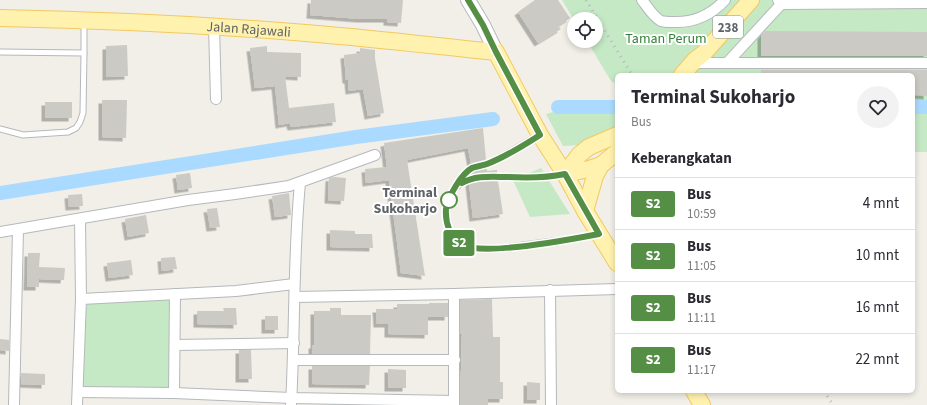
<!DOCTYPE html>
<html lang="id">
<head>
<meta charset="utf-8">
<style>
	body { margin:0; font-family:"Source Sans 3",sans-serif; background:#f2f2f3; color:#2b2b33; height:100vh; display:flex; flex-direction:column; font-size:15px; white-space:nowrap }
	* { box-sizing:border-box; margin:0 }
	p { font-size:13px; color:#7c7c81 }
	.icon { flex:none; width:22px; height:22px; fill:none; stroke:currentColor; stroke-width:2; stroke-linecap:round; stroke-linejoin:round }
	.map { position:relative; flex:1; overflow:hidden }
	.sheet { position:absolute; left:615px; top:73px; width:300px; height:320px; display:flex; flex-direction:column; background:#fff; border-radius:6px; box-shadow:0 2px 6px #0003 }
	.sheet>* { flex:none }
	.badge { padding:0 8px; border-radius:3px; font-size:14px; line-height:26px }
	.fabs { position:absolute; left:567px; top:12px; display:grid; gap:8px }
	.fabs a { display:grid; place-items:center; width:36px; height:36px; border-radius:50%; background:#fff; box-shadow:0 2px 6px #0003; font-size:20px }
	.map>.badge { position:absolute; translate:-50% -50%; box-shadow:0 0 0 2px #fff }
	h2 { padding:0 16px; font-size:15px; line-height:36px }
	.round { display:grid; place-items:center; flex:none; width:42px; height:42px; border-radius:21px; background:#f2f2f3 }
	.overview { display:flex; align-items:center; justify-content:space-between; height:68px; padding:0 16px }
	h1 { font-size:19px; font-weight:700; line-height:30px }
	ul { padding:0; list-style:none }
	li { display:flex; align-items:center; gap:12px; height:52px; padding:0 16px; border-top:1px solid #e1e1e2 }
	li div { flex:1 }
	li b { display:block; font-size:15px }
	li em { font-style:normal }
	li .badge { min-width:44px; font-weight:700; text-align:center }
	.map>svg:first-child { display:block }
</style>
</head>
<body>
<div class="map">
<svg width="927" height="405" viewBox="0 0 927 405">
	<defs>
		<filter id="shadow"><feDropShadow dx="-3.5" dy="3.5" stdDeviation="0" flood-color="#0004"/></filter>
	</defs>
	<rect width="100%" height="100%" fill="#f1efe8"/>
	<g fill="#c5e8c5">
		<polygon points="562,0 927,0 927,152 913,152 913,75 617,75 617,84 611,81 587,41 596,41 596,19 574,20"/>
		<polygon points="598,109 617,110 617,131 581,145 563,146 546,114 561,110"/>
		<polygon points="541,168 570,214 530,217 513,180"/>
		<polygon points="175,294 174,393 78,392 84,296"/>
	</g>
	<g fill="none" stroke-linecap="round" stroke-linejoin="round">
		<g stroke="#aadaff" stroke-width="14">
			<polyline points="558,107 617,107"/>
			<polyline points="913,107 927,107"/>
			<polyline points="0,193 356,137 493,119"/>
		</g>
	</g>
	<g fill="#cccac5" filter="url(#shadow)">
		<polygon points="311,0 403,0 401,23 387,22 387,19 360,19 310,15"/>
		<polygon points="535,0 558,0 570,18 558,26 561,29 538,43 518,12"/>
		<polygon points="765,31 927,32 927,56 761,56 761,36"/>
		<polygon points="127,45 128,76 106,77 106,46"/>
		<polygon points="267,46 267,52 301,53 301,77 285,76 289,108 334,103 336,122 291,127 290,123 279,125 275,86 255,88 250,48"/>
		<polygon points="360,48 375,50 375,58 384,113 368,116 363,89 349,91 348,80 346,80 344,55 360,53"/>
		<polygon points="761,70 927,70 927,96 913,95 913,75 761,75"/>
		<polygon points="102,100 127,100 126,138 102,137"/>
		<rect x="45" y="102" width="27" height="16"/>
		<polygon points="483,128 486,160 483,162 483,165 487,168 487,171 497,170 497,173 495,175 494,177 496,180 498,181 503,214 473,218 469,183 472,179 470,175 473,173 476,168 475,165 471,164 468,148 407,160 425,276 401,273 389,180 366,183 365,169 387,167 384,143"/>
		<polygon points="190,173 192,188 178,190 176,175"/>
		<polygon points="334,177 346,178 344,201 328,200 329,178"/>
		<polygon points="289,193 291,215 275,217 272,196"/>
		<polygon points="82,194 83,206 69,207 68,195"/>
		<polygon points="217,208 220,227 210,228 207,209"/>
		<polygon points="146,215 149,233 128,237 125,219"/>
		<polygon points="330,230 355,231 355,234 372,234 373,248 330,247"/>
		<polygon points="28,253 40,253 39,267 65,268 64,280 39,279 39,287 27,287"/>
		<polygon points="175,257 177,269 162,271 161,258"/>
		<polygon points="131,260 133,275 109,278 107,263"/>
		<polygon points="492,299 493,337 500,337 500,382 503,382 503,399 488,399 488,405 460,405 462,334 460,334 460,300"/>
		<polygon points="429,303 448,303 448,317 428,317 428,335 388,334 388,324 377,324 376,309 397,309 397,304 429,304"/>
		<polygon points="223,308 236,308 237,325 197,324 197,311 224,311"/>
		<polygon points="330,308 341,308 341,315 371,315 370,354 312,354 312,345 314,345 314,311 330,311"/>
		<rect x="265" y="316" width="13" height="14"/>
		<polygon points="0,339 9,340 9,351 0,350"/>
		<polygon points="239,350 251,350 252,379 239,379"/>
		<polygon points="312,366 370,366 369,385 312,384"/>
		<polygon points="388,369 406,370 406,388 388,388"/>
		<polygon points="21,373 45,374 45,385 21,384"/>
		<polygon points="527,382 540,383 540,400 527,400"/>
	</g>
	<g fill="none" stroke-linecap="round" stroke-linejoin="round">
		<g stroke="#b5b8bc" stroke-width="7">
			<g id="lane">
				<polyline points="0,52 84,53"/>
				<polyline points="0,129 23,135 68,132 76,128 80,122 83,113 84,53 84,22"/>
				<polyline points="487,164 503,156 537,136"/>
				<polyline points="498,177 550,177 562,175"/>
				<path d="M468,179C454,187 446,197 446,213C446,226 452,242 465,246C483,253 504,248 523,245C547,242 571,239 596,235"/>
				<polyline points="457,185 462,177 472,168"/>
			</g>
		</g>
		<g stroke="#b5b8bc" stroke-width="12">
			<g id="street">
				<path d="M642,0C647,6 653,17 661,21C664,22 669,22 673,22C694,23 711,15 725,0"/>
				<polyline points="778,0 782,4 927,3"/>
				<polyline points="214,27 216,99"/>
				<polyline points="695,60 700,63 927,63"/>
				<polyline points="727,63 785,0"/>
				<polyline points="0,232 188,200 235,194 289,186 375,155"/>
				<polyline points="550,290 551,405"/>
				<polyline points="295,297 454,294 617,289"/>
				<polyline points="81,299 236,291 294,284"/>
				<polyline points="175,345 294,343"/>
				<polyline points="294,360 455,360"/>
				<polyline points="78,392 174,393 292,398 454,401"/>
				<polyline points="174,393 175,294"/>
				<polyline points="14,405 18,230"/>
				<polyline points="77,405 81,299 80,219"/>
				<path d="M291,405C295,331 293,257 300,183"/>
				<polyline points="454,405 454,294"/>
			</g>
		</g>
		<g stroke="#b6babf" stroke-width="16">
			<polyline id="secondary" points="468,0 483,25 496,52"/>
		</g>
		<g stroke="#f2c960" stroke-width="18">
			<g id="primary">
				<path id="s1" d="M0,18C106,20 212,25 318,34C377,39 436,46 496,52L540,135L565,174L585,211L617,263"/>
				<polyline points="682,75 695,60 704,53 751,0"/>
				<polyline points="565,174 579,155 589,147 617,135"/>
				<polyline points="565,174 589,169 601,165 617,152"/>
				<polyline points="585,211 595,176 601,165"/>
				<polyline points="694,391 702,405"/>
			</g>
		</g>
		<use href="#lane" stroke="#fff" stroke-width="5"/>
		<use href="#street" stroke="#fff" stroke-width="10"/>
		<use href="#secondary" stroke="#fff" stroke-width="14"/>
		<use href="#primary" stroke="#fff2af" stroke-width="16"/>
		<g stroke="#b6b7b8" stroke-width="3" stroke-dasharray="1 5" stroke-linecap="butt">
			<polyline points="586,0 632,75"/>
			<polyline points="824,391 833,405"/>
		</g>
	</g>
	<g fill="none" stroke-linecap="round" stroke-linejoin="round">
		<g stroke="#fff" stroke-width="9">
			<path id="line" d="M462,183C476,175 492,177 508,177C527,178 546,178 565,174L599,234C573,239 483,256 463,245C450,239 445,222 446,209C448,197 461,174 472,168C476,166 482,166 487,164C505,157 523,146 540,135L496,52L483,25L468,0"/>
		</g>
		<use href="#line" stroke="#548f45" stroke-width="6"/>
	</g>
	<circle fill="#fff" stroke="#548f45" stroke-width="2" cx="449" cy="200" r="8"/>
	<g text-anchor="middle" stroke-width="4" stroke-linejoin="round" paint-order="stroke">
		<rect fill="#fff" stroke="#8f9295" stroke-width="1" x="713" y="16" width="30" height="22" rx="3"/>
		<g font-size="13" font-weight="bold" fill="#5f6368">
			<text x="728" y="32">238</text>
		</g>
		<g font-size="14" fill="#5f6368" stroke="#fff">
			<text dy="5" stroke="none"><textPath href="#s1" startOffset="249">Jalan Rajawali</textPath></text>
		</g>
		<g font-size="14" fill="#348238" stroke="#fff">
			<text x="666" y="43">Taman Perum</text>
		</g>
		<g font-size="14" font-weight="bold" fill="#5f6368" stroke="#fff" text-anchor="end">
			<text x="437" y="197">Terminal<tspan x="437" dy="16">Sukoharjo</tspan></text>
		</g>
	</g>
</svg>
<div class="fabs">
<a><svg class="icon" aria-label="locate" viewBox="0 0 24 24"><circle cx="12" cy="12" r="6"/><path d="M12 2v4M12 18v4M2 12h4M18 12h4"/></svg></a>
</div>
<b class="badge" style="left:459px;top:243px;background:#548f45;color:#fff">S2</b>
<section class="sheet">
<div class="overview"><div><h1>Terminal Sukoharjo</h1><p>Bus</p></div><a class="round"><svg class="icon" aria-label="heart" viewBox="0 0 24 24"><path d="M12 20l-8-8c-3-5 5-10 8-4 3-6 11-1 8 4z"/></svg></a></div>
<h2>Keberangkatan</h2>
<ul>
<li><span class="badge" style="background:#548f45;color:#fff">S2</span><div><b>Bus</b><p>10:59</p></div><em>4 mnt</em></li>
<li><span class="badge" style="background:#548f45;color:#fff">S2</span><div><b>Bus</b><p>11:05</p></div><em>10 mnt</em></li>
<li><span class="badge" style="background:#548f45;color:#fff">S2</span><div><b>Bus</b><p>11:11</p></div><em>16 mnt</em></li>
<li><span class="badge" style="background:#548f45;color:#fff">S2</span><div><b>Bus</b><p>11:17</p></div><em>22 mnt</em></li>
</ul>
</section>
</div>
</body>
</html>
